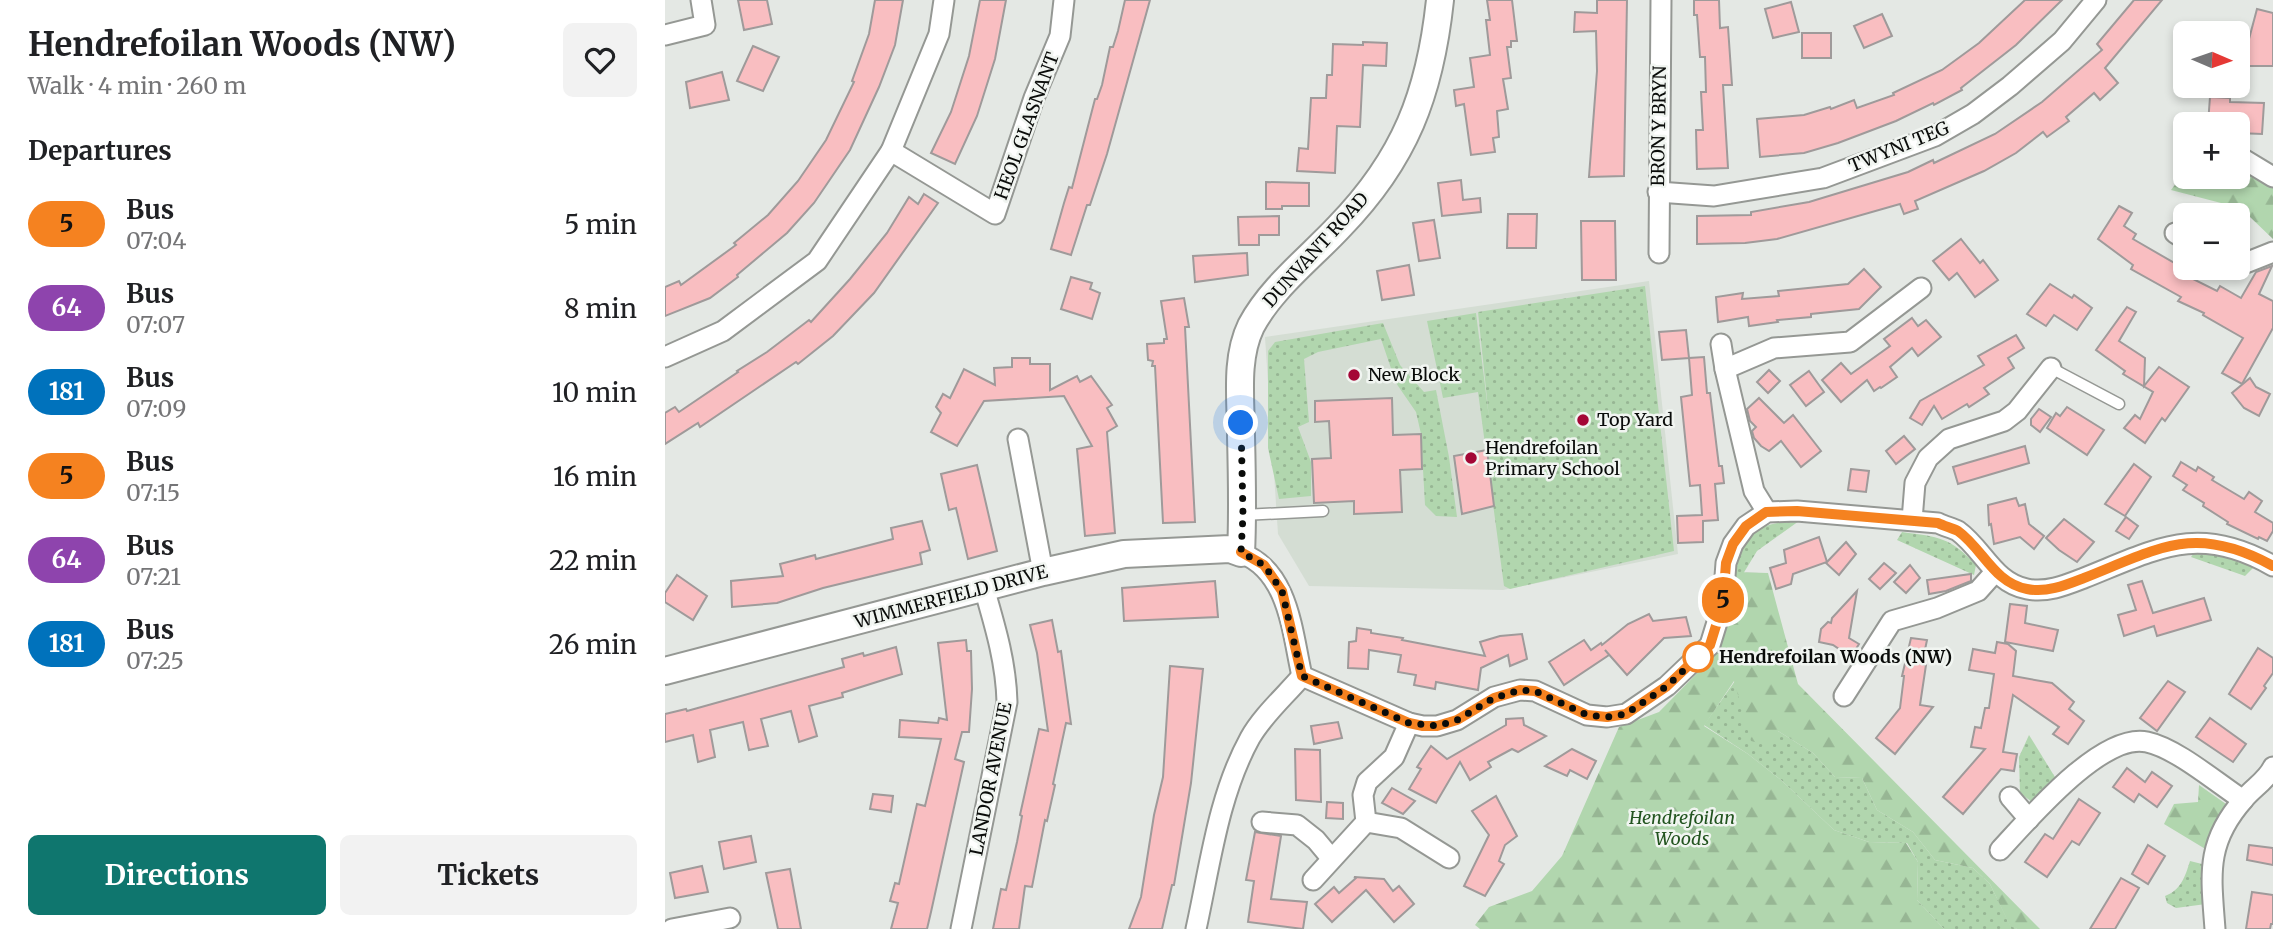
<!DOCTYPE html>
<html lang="en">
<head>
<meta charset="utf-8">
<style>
	body { margin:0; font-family:Merriweather,serif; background:#f2f2f2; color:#202124; height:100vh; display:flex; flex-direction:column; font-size:26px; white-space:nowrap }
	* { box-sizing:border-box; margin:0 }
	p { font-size:23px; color:#757577 }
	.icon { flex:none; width:38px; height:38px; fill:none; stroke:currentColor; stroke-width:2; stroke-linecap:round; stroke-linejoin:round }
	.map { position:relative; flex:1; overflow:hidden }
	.sheet { display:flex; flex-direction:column; background:#fff; width:665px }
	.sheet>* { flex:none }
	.badge { padding:0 14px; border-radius:23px; font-size:24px; line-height:46px }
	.needle { width:46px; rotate:92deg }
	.controls { position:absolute; left:1508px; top:21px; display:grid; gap:14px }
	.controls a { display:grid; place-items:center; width:77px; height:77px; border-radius:10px; background:#fff; box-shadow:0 4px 10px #0003; font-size:35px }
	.you { position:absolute; width:35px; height:35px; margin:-18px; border:5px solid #fff; border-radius:50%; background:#1a73e8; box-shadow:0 0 0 10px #1a73e833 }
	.map>.badge { position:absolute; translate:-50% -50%; box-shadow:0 0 0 4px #fff }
	h2 { padding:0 28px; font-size:26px; line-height:63px }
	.round { display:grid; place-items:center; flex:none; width:74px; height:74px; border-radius:10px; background:#f2f2f2 }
	.headline { display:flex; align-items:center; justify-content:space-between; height:119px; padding:0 28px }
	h1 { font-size:33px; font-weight:700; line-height:52px }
	.primary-button { display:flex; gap:14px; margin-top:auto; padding:14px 28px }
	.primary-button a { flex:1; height:80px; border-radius:10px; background:#0f766e; color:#fff; font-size:28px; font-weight:700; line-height:80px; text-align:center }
	.primary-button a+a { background:#f2f2f2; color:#202124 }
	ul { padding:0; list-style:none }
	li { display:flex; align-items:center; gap:21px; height:84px; padding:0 28px }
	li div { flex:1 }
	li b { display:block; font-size:26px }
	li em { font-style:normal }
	li .badge { min-width:77px; font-weight:700; text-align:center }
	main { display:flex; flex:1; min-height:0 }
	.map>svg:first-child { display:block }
</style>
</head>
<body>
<main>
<section class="sheet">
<div class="headline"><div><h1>Hendrefoilan Woods (NW)</h1><p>Walk · 4 min · 260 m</p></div><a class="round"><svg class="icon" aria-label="heart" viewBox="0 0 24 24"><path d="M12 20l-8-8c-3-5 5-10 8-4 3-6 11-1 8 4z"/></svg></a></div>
<h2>Departures</h2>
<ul>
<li><span class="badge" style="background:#f58220;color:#111">5</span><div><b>Bus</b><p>07:04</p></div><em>5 min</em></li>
<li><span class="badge" style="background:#8e44ad;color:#fff">64</span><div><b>Bus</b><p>07:07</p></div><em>8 min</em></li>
<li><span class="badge" style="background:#0072bc;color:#fff">181</span><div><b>Bus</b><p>07:09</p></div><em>10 min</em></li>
<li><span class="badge" style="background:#f58220;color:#111">5</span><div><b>Bus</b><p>07:15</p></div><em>16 min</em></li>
<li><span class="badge" style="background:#8e44ad;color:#fff">64</span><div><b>Bus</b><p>07:21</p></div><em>22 min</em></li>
<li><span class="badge" style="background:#0072bc;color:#fff">181</span><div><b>Bus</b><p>07:25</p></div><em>26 min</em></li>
</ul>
<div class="primary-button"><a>Directions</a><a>Tickets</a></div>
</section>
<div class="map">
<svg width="1608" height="929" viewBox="0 0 1608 929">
	<defs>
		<pattern id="grass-dots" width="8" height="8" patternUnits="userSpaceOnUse" patternTransform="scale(1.75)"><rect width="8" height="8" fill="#b1d6ae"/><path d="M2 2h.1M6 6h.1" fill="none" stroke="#97b694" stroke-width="1.8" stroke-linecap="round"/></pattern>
		<pattern id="forest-firs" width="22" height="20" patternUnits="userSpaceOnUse" patternTransform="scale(1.75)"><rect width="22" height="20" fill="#b1d6ae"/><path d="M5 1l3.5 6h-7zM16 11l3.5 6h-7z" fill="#97b694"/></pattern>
	</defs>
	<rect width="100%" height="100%" fill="#e4e8e4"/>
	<polygon fill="#d4ddd3" points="984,281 1013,554 838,590 644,586 613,534 600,337"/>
	<g fill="url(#grass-dots)">
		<polygon points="980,286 1009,551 845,589 839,586 813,392 778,398 762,321 811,313 824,418 813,312"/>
		<polygon points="718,323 735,365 759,392 771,390 784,457 792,517 771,516 760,505 756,434 751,412 731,383 716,339 653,352 639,359 644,422 633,427 646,462 646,496 614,499 603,448 603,351 610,342"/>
		<path d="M1134,521L1092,551L1078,574L1070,576C1078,534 1092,522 1134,521Z"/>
		<path d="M1237,532C1274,537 1285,537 1311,565L1309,575L1232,540Z"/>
		<path d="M1529,553C1552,553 1569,556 1589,567L1580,576L1526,557Z"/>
		<polygon points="1070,681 1113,731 1148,753 1170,777 1197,778 1212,810 1248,832 1270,860 1308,868 1325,884 1345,925 1352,929 1279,929 1252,900 1253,862 1242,843 1204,842 1169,830 1116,780 1083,754 1039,725"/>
		<polygon points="1364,735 1393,782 1367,802 1355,793 1354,757"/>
		<path d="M1525,861L1541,865V904L1511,908L1502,903L1500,896C1516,890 1520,877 1525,861Z"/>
	</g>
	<g fill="url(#forest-firs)">
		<polygon points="1573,167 1608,186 1608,239 1585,217 1556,203 1506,190 1521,170 1521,177 1573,177"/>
		<polygon points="1071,572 1103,573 1133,684 1375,929 1352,929 1345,926 1325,884 1308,868 1270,860 1248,832 1212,810 1197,778 1170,777 1148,753 1113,731 1101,745 1086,741 1069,681 1039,726 1083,754 1116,780 1169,830 1204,842 1241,843 1253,862 1252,900 1279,929 815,929 810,925 824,907 867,891 897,856 954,727 994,712 1053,652"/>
		<polygon points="1534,785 1561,804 1542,850 1499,824 1509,804 1533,802"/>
	</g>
	<g fill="#f9bec1" stroke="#9f9a9a" stroke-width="2">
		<polygon points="73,0 102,0 107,24 79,30"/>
		<polygon points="210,0 238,0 230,45 214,87 185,150 149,203 122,233 72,275 73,277 45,298 0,316 0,287 14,281 16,285 71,245 69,243 103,215 133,181 161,140 189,82 187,81 204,34"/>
		<polygon points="315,0 341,0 330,59 312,116 290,164 266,153 286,112 304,56"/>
		<polygon points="460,0 485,0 442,154 425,205 422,205 406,255 386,249 399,203 404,187 407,188 430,99 432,99 437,85 445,47 448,47 453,31"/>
		<polygon points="822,0 847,0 852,41 846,41 846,47 842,47 846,78 838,79 843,109 832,111 834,137 828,138 830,152 806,155 799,104 791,106 789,90 809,87 805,58 825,55 821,20 825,20"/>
		<polygon points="932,0 962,0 959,176 924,177 932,71 931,31 909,32 910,12 932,13"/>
		<polygon points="1029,0 1054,0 1055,28 1063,27 1067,85 1058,85 1063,168 1032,169 1031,130 1038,130 1036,92 1041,92 1040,57 1035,57 1032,15 1029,15"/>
		<polygon points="1360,0 1397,0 1351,45 1296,88 1297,90 1269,105 1268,103 1231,121 1173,143 1139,153 1095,157 1092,119 1139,115 1165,107 1166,109 1189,100 1192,108 1229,95 1228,93 1277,70 1314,43"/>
		<polygon points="1469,0 1497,0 1440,68 1453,83 1435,100 1429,93 1401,117 1404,121 1382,137 1378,132 1351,153 1319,171 1250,201 1253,209 1239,214 1235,204 1112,239 1080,243 1032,244 1032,216 1086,215 1086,212 1144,202 1243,172 1268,160 1269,163 1330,134 1377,102 1437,50 1432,44"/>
		<polygon points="1126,2 1134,32 1108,38 1100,9"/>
		<polygon points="1592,9 1608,13 1608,66 1577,66 1580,39 1584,39"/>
		<polygon points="1217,14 1227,36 1199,48 1189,26"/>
		<rect x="1137" y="33" width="29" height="25"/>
		<polygon points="698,42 722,43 721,66 698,65 695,127 672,126 670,173 632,171 634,148 643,149 646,98 661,98 662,75 667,75 668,44 698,45"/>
		<polygon points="88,46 114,57 98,91 72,81"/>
		<polygon points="57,72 64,100 25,108 21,82"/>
		<polygon points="1545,97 1565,98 1565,102 1599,103 1597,134 1573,133 1573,124 1543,124"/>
		<polygon points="796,180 798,200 815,198 816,212 777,216 773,183"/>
		<polygon points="601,182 644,183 644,206 617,206 617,209 601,209"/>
		<polygon points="259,194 273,203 209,293 168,336 133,364 131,362 35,427 33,423 0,444 0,413 10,407 14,412 73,372 72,371 102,352 144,320 146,322 185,279 222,233 244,197 253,204"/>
		<polygon points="1454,206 1467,213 1459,226 1471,234 1468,239 1518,268 1516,273 1552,291 1555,286 1576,298 1591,272 1607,266 1594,294 1608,301 1608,328 1577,384 1557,373 1578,338 1538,315 1539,313 1513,301 1516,297 1466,269 1468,265 1433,239"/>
		<polygon points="843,214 872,214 871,248 842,248"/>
		<polygon points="614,216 614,235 594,235 594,245 574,245 573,217"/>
		<polygon points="769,220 775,258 754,261 748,223"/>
		<polygon points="916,221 950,221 951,280 917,280"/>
		<polygon points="1296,239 1315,263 1318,260 1333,280 1310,297 1292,273 1284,280 1268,261"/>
		<polygon points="582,253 583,275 530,282 528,256"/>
		<polygon points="744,265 749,295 717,300 712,271"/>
		<polygon points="1199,269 1216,287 1194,309 1146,314 1146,317 1112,320 1113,322 1084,326 1083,317 1053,322 1051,297 1078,293 1077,299 1114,296 1113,291 1183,284"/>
		<polygon points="406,277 427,283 425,289 435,293 427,319 396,309"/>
		<polygon points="1385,284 1407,298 1409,295 1427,308 1412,330 1389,315 1381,326 1362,314"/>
		<polygon points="519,298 524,327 520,327 530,522 498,523 490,366 487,366 488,361 483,360 482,344 499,343 499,339 502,339 496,301"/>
		<polygon points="1462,307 1471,312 1454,341 1480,358 1479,386 1494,367 1524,387 1500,421 1497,418 1480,443 1459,428 1470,415 1475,419 1488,392 1458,374 1460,371 1431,350"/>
		<polygon points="1247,318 1253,326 1261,320 1276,337 1253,356 1247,348 1225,367 1232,377 1216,388 1215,387 1209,391 1202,380 1176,402 1157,380 1176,363 1186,374 1225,346 1219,339"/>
		<polygon points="1021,330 1024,358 997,360 994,332"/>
		<polygon points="1351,335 1359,348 1343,358 1349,368 1319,388 1324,394 1304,407 1302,404 1277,419 1269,406 1257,425 1245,418 1255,401 1319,365 1313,356"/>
		<polygon points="1039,357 1042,393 1045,393 1054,466 1057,466 1059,483 1050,484 1053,520 1038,521 1038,542 1013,543 1012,516 1037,515 1035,485 1025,486 1016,397 1027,395 1024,358"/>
		<polygon points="347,358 365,358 365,364 385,364 385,390 412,376 415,382 426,376 447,405 442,408 452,426 442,432 450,533 420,536 412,449 427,446 399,396 319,401 292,446 266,432 276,413 271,407 278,394 285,398 299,369 330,385 329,368 347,367"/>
		<polygon points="1104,370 1115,381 1103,393 1092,382"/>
		<polygon points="1144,371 1159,392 1141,406 1125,385"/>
		<polygon points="1585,378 1591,387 1605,394 1594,416 1579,408 1567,393"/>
		<polygon points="727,398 728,435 756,434 757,469 735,470 737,512 689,514 689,501 649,503 647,459 666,458 664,421 650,422 650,401"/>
		<polygon points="1094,398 1119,423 1128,415 1156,451 1136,467 1116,441 1104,451 1096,446 1089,438 1087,431 1091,427 1085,421 1082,409"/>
		<polygon points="1402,407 1439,430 1422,455 1382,428 1391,413 1395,416"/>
		<polygon points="1374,409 1386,417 1375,432 1366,425 1366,419"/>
		<polygon points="1239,436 1250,449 1231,464 1221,451"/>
		<polygon points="1360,446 1364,463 1293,484 1288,467"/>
		<polygon points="822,450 829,506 797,514 789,456"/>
		<polygon points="1516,462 1531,471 1533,467 1549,477 1547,480 1579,499 1584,492 1597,501 1590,512 1608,523 1608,531 1602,541 1594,537 1593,539 1562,524 1563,522 1538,506 1539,503 1518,490 1522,485 1508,476"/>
		<polygon points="1469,464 1486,477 1460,516 1440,504"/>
		<polygon points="312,465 332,551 303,559 291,508 284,510 276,474"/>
		<polygon points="1186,469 1204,471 1201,492 1183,490"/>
		<polygon points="1351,498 1354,506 1360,504 1364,524 1379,536 1369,549 1355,537 1329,544 1326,524 1324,525 1323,505"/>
		<polygon points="1461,517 1473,526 1464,539 1451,531"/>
		<polygon points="1399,519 1429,542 1412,562 1394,550 1381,538"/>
		<polygon points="257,521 265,550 255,553 257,564 158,588 112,603 67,607 66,581 118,576 115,564 150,555 151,559 228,539 226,528"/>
		<polygon points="1154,537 1162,562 1128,574 1126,584 1111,589 1105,568 1121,563 1119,550"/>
		<polygon points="1181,542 1191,554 1174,575 1161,563"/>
		<polygon points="1219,563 1231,573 1215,589 1204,579"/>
		<polygon points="1245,565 1255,578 1241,593 1229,582"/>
		<polygon points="1306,574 1306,581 1281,591 1264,594 1262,580"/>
		<polygon points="12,575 42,596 28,620 0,602 0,593"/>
		<polygon points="550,581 553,617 459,621 457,588"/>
		<polygon points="1477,581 1488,613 1539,598 1546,620 1492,636 1489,626 1459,636 1453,615 1471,610 1463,585"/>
		<polygon points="1192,591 1184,638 1194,644 1186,657 1168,645 1154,642 1156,629 1163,622 1166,623 1167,618"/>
		<polygon points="1345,604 1362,606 1360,623 1393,630 1388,651 1340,642"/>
		<polygon points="984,614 988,621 1021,617 1026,636 999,638 962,675 940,650 944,655 899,685 884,662 919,640 926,650 936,643 937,645 963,624"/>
		<polygon points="387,620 393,652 396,651 406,724 401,723 388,784 390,785 382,821 380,820 367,887 360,886 354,929 328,929 336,889 341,890 352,842 357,816 355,815 374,729 383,731 372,653 365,625"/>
		<polygon points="692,628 706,630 706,633 738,638 737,640 820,656 815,642 835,636 857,634 862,659 845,666 843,655 816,668 813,690 771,682 770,689 749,685 751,675 733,672 736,655 704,650 703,669 683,668 684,642 691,641"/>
		<polygon points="1246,638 1262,640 1257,664 1261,665 1255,705 1268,707 1230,754 1211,738 1235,708 1239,676 1237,676"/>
		<polygon points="301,640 302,651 306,651 307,689 304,732 297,732 290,759 299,762 266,912 262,929 226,929 233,903 225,901 230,883 234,884 252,804 260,806 276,739 234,737 235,720 273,723 274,718 282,720 273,643"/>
		<polygon points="1332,642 1343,644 1351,651 1348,676 1387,683 1409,702 1404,709 1419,721 1403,744 1388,734 1394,727 1348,695 1338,752 1352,754 1349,771 1336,769 1298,814 1278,797 1320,749 1306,747 1310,727 1316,728 1320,708 1324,708 1329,674 1304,670 1308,649 1330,653"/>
		<polygon points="231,647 237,674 177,693 178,697 144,706 152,736 134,742 126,711 96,719 103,746 84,750 78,722 45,730 50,757 33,762 28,735 0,742 0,714 21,709 22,711 179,667 177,659 198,653 199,656"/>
		<polygon points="1593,648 1608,658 1608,673 1599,686 1601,688 1586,709 1564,694"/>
		<polygon points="505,666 538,669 526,783 509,885 507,885 497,929 464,929 476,897 489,815 498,777"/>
		<polygon points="1503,681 1520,692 1492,731 1475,718"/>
		<polygon points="858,718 859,725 881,736 853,752 847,749 823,762 826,767 805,780 795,762 771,803 744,789 756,769 752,767 766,746 782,759 841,725 841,719"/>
		<polygon points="1545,718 1581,744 1568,762 1531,737"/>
		<polygon points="673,722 677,738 649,744 646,726"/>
		<polygon points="630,749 655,750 656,802 631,800"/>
		<polygon points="907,749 931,761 922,779 905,770 902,776 880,766"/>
		<polygon points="1462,768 1480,782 1487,772 1507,786 1492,807 1474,794 1469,802 1448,787"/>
		<polygon points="727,788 750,801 738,814 717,803"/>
		<polygon points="208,794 228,796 226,812 205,809"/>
		<polygon points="831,796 852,836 840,845 834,861 839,864 820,896 799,886 824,835 807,811"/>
		<polygon points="1414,799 1435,813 1414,845 1407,841 1382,877 1360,862 1380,834 1388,839"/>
		<polygon points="662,802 678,803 678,819 661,818"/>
		<polygon points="590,832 616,836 606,899 642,902 638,929 583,922 589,881 581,880"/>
		<polygon points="86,836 91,862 59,869 54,842"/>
		<polygon points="1483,845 1500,856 1483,884 1467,874"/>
		<polygon points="1584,845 1608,848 1608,865 1582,860"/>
		<polygon points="37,866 43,892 10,898 5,873"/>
		<polygon points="125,869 136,929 113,929 101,873"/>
		<polygon points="689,877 719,879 728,891 734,886 749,904 729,922 701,890 667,922 650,904 669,887 674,893 691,878"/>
		<polygon points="1456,878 1474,888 1450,929 1425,929"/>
		<polygon points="1587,892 1608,895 1608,924 1606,924 1605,929 1581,929"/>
	</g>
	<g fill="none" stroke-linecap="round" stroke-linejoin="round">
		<g stroke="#959894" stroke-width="13">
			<g id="lane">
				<polyline points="1386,368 1454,404"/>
				<polyline points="578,515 658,511"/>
			</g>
		</g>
		<g stroke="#959894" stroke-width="23">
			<g id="street">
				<polyline points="0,35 40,25 36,0"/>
				<polyline points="226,151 330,214 369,98 395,36 399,0"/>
				<polyline points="1573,159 1580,160 1608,177"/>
				<polyline points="993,192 1049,196 1158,178 1270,136 1308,114 1345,86 1397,41 1431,0"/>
				<polyline points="1510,233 1521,240"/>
				<polyline points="994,253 996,0"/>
				<polyline points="1573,266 1608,252"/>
				<polyline points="1056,344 1060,369 1089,491 1102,512"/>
				<polyline points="0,357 58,331 152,261 226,151 274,34 279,0"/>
				<polyline points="1060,369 1109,348 1185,342 1256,288"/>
				<polyline points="353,439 378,572"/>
				<polyline points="1247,520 1250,483 1263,458 1284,439 1339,421 1352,411 1386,368"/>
				<path d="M576,553C624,571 627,632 637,676L744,723L758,726H772L792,720L829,697L855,690L870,691L922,715L942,717L961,714L1002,686L1045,645L1058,603L1061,563L1068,544L1081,526L1102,512L1132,511L1273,523C1279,526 1287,528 1293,531C1318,549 1329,583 1362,589C1382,593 1401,585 1419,578C1492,549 1533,523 1608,566"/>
				<polyline points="1179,696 1227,621 1272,608 1313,591 1330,572"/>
				<polyline points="744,723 729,757 702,782 698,795 701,822 736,828 784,858"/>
				<polyline points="1345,797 1364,819"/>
				<polyline points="597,822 632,825 651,840 666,858"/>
				<path d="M1335,850C1364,819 1437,732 1482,742C1511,748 1552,783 1578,800"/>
				<polyline points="648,880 701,822"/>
				<polyline points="7,929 65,918"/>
				<path d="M296,929L342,702C341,662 330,626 319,588"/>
				<path d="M531,929C545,866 553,796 585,738C598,715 620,696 637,676"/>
				<path d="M1550,929C1546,875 1540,843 1579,799C1588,788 1602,780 1608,767"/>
			</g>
		</g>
		<g stroke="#959894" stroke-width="30">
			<path id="secondary" d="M0,671L378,572L459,554L565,549L576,553C578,514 577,475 576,436C576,400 570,359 586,326C606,288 645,258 674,227C740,159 765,94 775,0"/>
		</g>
		<use href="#lane" stroke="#fff" stroke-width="10"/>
		<use href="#street" stroke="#fff" stroke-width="19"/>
		<use href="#secondary" stroke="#fff" stroke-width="26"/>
	</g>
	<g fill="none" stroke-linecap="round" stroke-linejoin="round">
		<g stroke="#fff" stroke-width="16">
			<path id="line" d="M576,552L599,565L617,591L637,676L744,723L758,726H772L792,720L829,698L855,690L870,691L922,715L942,717L961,714L1002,686L1045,645L1058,603L1061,563L1068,544L1081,526L1101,512L1132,511L1273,523C1279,526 1287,528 1293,531C1318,549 1329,583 1362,589C1382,593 1401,585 1419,578C1495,548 1530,523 1608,566"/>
		</g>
		<use href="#line" stroke="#f58220" stroke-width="10"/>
		<polyline stroke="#0a0c0a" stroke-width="7" stroke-dasharray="0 12.6" points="576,423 578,515 576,552 599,565 617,591 637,676 744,723 772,726 792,720 829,698 855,690 870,691 922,715 942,717 961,714 1002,686 1033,657"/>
	</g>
	<g fill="#a40736" stroke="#f1f5f1" stroke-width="2.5">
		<circle cx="689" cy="375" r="7"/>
		<circle cx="918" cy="420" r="7"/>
		<circle cx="806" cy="458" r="7"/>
	</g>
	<circle fill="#fff" stroke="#f58220" stroke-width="3.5" cx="1033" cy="657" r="14"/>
	<g text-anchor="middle" stroke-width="5" stroke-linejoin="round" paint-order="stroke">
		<g font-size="18" fill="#0a0c0a" stroke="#f1f5f1">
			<text transform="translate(362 126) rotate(-70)" y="6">HEOL GLASNANT</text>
			<text transform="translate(994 126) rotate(-89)" y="6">BRON Y BRYN</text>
			<text transform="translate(1234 147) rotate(-22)" y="6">TWYNI TEG</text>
			<text transform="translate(651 250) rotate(-48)" y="6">DUNVANT ROAD</text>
			<text transform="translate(286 597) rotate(-15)" y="6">WIMMERFIELD DRIVE</text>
			<text transform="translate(326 779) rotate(-79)" y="6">LANDOR AVENUE</text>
		</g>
		<g font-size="18" fill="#0a0c0a" stroke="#f1f5f1" text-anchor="start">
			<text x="703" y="381">New Block</text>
			<text x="932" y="426">Top Yard</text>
			<text x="820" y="454">Hendrefoilan<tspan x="820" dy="21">Primary School</tspan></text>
		</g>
		<g font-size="18" font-weight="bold" fill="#0a0c0a" stroke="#f1f5f1" text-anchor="start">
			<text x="1054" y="663">Hendrefoilan Woods (NW)</text>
		</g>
		<g font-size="18" font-style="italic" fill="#22541f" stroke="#f1f5f1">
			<text x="1017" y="824">Hendrefoilan<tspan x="1017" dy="21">Woods</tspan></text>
		</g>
	</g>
</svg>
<div class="controls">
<a><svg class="needle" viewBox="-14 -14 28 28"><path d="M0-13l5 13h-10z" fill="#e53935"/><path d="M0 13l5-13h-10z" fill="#757577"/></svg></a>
<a>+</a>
<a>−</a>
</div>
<div class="you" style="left:576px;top:423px"></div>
<b class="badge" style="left:1058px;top:600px;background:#f58220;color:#111">5</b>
</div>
</main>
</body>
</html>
